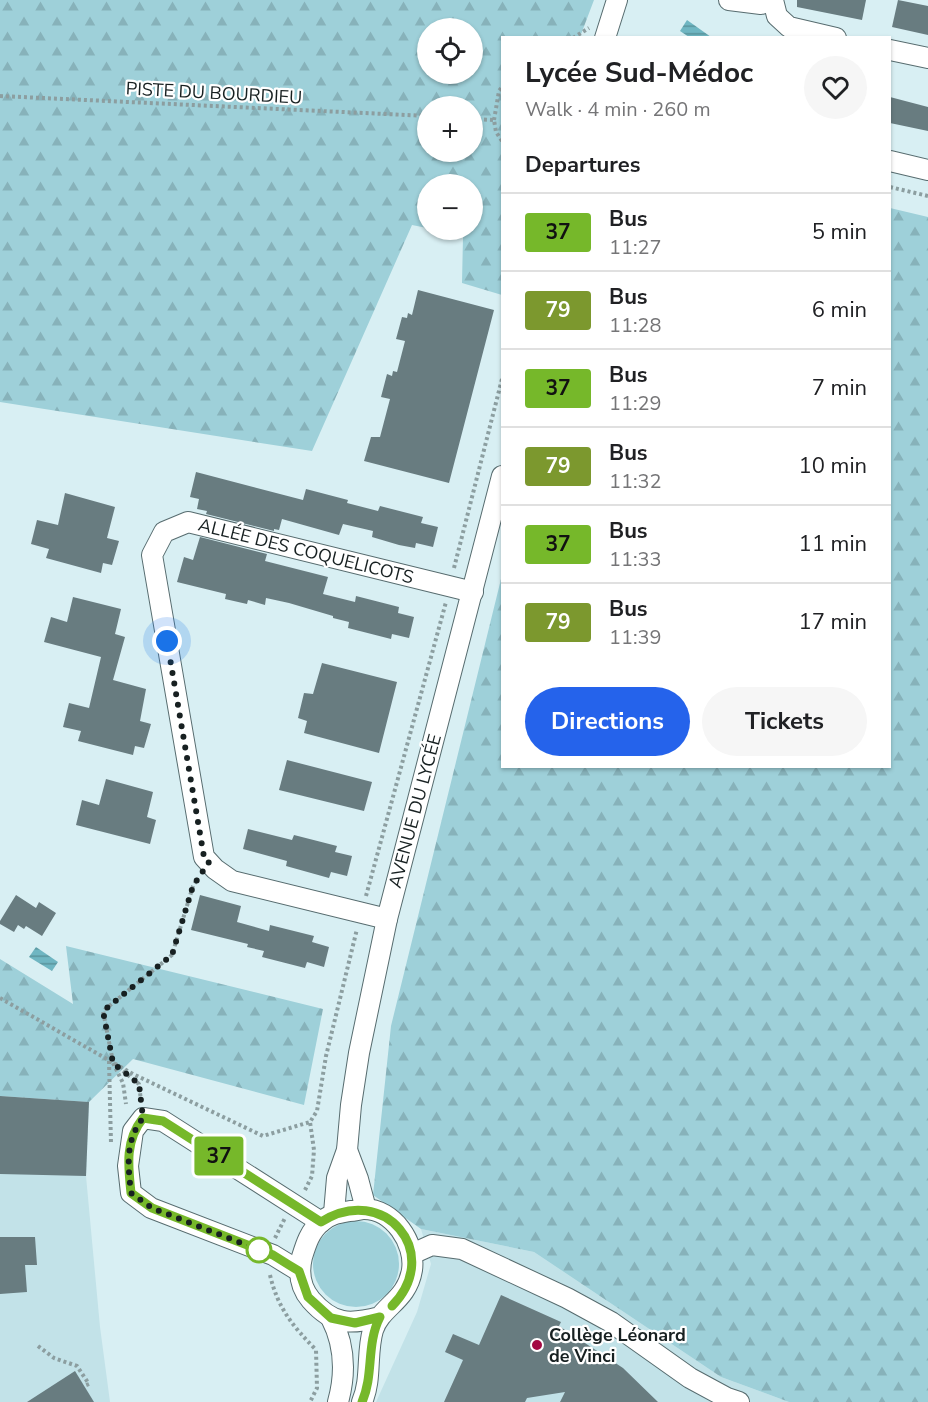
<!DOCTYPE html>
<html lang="en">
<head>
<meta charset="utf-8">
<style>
	body { margin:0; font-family:"Nunito Sans",sans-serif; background:#f6f6f6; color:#202124; height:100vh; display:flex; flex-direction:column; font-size:22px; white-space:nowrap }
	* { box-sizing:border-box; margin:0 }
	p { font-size:20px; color:#757577 }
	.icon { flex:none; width:33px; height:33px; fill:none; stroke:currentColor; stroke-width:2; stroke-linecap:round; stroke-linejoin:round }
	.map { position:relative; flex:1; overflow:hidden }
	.details { position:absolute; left:501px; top:36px; width:390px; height:732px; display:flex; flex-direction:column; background:#fff; border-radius:0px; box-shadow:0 2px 4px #0004 }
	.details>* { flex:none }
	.badge { padding:0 12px; border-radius:4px; font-size:21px; line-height:39px }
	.controls { position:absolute; left:417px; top:18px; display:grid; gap:12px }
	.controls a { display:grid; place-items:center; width:66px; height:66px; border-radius:50%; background:#fff; box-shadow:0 2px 4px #0004; font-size:30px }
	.you { position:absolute; width:30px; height:30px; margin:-15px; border:4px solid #fff; border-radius:50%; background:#1a73e8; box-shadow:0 0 0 9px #1a73e833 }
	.map>.badge { position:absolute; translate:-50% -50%; box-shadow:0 0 0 3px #fff }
	h2 { padding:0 24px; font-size:22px; line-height:54px }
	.round { display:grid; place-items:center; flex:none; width:63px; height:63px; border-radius:32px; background:#f6f6f6 }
	.summary { display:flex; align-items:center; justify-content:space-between; height:102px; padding:0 24px }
	h1 { font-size:28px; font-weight:700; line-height:45px }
	.button { display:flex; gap:12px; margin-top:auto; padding:12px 24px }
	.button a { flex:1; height:69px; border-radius:36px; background:#2563eb; color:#fff; font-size:24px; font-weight:700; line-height:69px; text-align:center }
	.button a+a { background:#f6f6f6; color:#202124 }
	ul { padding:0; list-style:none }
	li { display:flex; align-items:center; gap:18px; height:78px; padding:0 24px; border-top:2px solid #e0e0e0 }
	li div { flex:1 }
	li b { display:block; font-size:22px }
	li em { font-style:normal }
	li .badge { min-width:66px; font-weight:700; text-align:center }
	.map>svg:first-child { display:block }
</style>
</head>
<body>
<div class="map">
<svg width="928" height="1402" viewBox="0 0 928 1402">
	<defs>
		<pattern id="forest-firs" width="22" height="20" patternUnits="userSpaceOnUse" patternTransform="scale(1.5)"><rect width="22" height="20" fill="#9ed0d9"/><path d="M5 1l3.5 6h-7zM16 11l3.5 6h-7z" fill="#87b2ba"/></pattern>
		<pattern id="water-rules" width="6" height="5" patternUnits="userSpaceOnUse" patternTransform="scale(1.5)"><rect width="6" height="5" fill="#6fb6c2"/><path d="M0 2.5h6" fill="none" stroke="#5a949d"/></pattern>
	</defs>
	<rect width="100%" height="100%" fill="#d8eff3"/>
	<g fill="#c2e2e8">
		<polygon points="0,1096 89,1102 86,1176 100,1327 110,1402 0,1402"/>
		<polygon points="421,1229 534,1252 721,1377 789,1402 376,1402 417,1312 431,1264"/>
	</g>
	<circle fill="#9ed0d9" cx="356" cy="1264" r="43"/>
	<g fill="url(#forest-firs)" fill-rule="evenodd">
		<path d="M0,0H594L580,37L502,38V295L462,283L463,237L434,230H472V184H428L427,228L412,225L312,451L0,402ZM428,28H472V74H428ZM428,106H472V152H428Z"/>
		<polygon points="890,208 928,217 928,1402 789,1402 721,1377 534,1252 421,1229 373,1195 391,1026 502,575 502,766 890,766"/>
		<polygon points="66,946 323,1009 304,1105 133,1059 89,1102 0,1096 0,959 73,1004"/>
	</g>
	<g fill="url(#water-rules)">
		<polygon points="687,20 711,37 689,37 680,31"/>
		<polygon points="36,947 58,962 52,971 29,957"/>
	</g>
	<g fill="#687c80">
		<polygon points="797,0 866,0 862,20 797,7"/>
		<polygon points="898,0 928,6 928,35 892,27"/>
		<polygon points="890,97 928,107 928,131 890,123"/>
		<polygon points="418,290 494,310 449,483 364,461 371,437 380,437 390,399 381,397 387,374 392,376 393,371 397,372 405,341 396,339 402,317 407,318 408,313 412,315"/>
		<polygon points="196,472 303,500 306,489 348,500 347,503 378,511 380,506 423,517 421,523 438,527 433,547 416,543 415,548 399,545 372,537 373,531 343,524 339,535 282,519 279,530 274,529 274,531 206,514 207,511 197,509 199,499 190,497"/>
		<polygon points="65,493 115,507 107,538 119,541 112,565 103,563 101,573 46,558 49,549 31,544 37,520 58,525"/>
		<polygon points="200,537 267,554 265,561 328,577 323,594 355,602 356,596 399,607 398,613 414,617 409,638 392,634 391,639 348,628 349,622 333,618 333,616 289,603 266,598 265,605 248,600 247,604 225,599 226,594 177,582 184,557 193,560"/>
		<polygon points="73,597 121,609 115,634 125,637 113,680 146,689 140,721 151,724 144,748 135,746 133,755 78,741 81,731 63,727 69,703 89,708 101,657 44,642 51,617 67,622"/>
		<polygon points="322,663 397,682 379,753 304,733 307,721 298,718 304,693 313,694"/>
		<polygon points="287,760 372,782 364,811 279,790"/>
		<polygon points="106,779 153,792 147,817 156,820 150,844 76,825 82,800 99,805"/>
		<polygon points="248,829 292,840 294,835 337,846 335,852 352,856 347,876 331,872 329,878 286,866 287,861 243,849"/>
		<polygon points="16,895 36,908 39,902 56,913 42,936 26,926 24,929 18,925 14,932 0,924 0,921"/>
		<polygon points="200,895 241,906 237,922 269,931 270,925 314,936 312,942 329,947 324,967 307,962 305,968 262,957 264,951 247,947 248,944 191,930"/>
		<polygon points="0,1096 89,1102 86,1176 0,1174"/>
		<polygon points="0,1237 35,1237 37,1265 25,1265 27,1292 0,1294"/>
		<polygon points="501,1295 561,1322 559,1326 623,1368 658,1402 560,1402 565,1392 527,1398 525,1402 444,1402 463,1360 445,1352 453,1334 479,1345"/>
		<polygon points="75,1371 94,1402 27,1402"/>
	</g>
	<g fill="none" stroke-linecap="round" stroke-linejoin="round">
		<g stroke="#576c6f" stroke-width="22">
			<g id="minor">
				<polyline points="729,0 761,4 773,0"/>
				<polyline points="773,0 777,16 789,27 836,38"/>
				<polyline points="605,38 617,0"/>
				<polyline points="890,50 928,58"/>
				<polyline points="890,161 928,170"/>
				<polyline points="387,919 232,881 215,869 204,857 152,555 164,532 188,522 473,592"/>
				<polyline points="347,1150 358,1179 366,1209"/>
				<polyline points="334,1213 337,1178 347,1150 351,1105 359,1053 387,919 502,476"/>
				<polyline points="412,1254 432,1245 462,1249 567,1298 611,1322 690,1378 727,1398 739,1402"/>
				<polyline points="299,1271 273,1255 151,1208 131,1193 128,1166 133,1131 143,1118 163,1121 321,1222"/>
				<path d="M331,1318C345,1345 346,1373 338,1402"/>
				<path d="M362,1402C372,1379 366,1354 373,1330C381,1306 407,1301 412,1270C416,1243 393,1209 364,1209C360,1209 355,1211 350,1211C339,1213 330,1214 321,1222C310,1231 306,1244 302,1257C298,1273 300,1287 311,1300C333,1325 349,1325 380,1317"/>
			</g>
		</g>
		<g stroke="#8c9ea0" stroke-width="4" stroke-dasharray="3 3" stroke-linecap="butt">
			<polyline points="573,38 589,28"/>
			<polyline points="0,96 428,116"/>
			<polyline points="472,119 494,120 496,132 502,141"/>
			<polyline points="494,120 499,91 502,87"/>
			<polyline points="890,187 928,196"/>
			<polyline points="454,568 502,379"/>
			<polyline points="366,896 446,602"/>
			<polyline points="0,998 133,1074 263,1136 310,1122 317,1111 326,1056 357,929"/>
			<polyline points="109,1061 111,1143"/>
			<polyline points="113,1062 103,1011 172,955 193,886 198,878"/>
			<polyline points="113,1063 123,1083 126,1104"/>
			<polyline points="123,1071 139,1084 141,1101"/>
			<polyline points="305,1190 312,1176 314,1150 310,1122"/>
			<polyline points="275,1238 285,1218"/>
			<path d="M270,1275C278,1309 293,1326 316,1350L317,1388L310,1402"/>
			<polyline points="38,1346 54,1358 77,1366 89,1384 84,1386"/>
		</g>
		<use href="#minor" stroke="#fff" stroke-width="20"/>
	</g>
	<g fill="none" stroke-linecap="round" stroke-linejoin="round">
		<g stroke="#fff" stroke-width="14">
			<path id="line" d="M362,1402C374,1375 366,1344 380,1317L355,1323L331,1318L308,1297L299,1271L289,1265L273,1255L152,1208L131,1193C128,1165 125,1141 143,1118L163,1121L321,1222C384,1182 444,1253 392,1306"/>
		</g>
		<use href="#line" stroke="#76b82a" stroke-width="9"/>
		<path stroke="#172021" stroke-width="6" stroke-dasharray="0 10.8" d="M167,641L204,857L209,862L193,886L172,955L103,1011L113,1063L139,1084L143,1118C125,1141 128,1165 131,1193L152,1208L259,1250"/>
	</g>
	<circle fill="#fff" stroke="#76b82a" stroke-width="3" cx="259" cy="1250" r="12"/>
	<circle fill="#a30943" stroke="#fff" stroke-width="2" cx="537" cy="1345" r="6"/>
	<g text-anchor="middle" stroke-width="4.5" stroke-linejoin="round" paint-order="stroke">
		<g font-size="18" fill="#172021" stroke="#fff">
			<text transform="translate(214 93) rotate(3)" y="6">PISTE DU BOURDIEU</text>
			<text transform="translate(306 551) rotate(14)" y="6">ALLÉE DES COQUELICOTS</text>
			<text transform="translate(415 811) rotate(-75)" y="6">AVENUE DU LYCÉE</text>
		</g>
		<g font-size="18" font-weight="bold" fill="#172021" stroke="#fff" text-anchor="start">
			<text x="549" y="1341">Collège Léonard<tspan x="549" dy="21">de Vinci</tspan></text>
		</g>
	</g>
</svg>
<div class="controls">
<a><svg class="icon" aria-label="locate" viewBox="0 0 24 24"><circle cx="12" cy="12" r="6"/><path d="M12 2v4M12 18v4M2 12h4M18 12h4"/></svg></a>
<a>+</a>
<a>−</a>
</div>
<div class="you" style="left:167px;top:641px"></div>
<b class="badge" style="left:219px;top:1156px;background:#76b82a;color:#111">37</b>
<section class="details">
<div class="summary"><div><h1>Lycée Sud-Médoc</h1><p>Walk · 4 min · 260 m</p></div><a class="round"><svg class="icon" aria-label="heart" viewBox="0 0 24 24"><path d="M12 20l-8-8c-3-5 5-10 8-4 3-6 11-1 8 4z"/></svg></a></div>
<h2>Departures</h2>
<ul>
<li><span class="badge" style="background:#76b82a;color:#111">37</span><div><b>Bus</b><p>11:27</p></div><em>5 min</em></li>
<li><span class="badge" style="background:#7c982e;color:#fff">79</span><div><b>Bus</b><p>11:28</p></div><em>6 min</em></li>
<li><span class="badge" style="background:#76b82a;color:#111">37</span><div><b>Bus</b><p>11:29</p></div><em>7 min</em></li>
<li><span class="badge" style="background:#7c982e;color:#fff">79</span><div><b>Bus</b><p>11:32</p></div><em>10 min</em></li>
<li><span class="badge" style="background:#76b82a;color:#111">37</span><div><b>Bus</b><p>11:33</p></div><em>11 min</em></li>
<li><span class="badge" style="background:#7c982e;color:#fff">79</span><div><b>Bus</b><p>11:39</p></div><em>17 min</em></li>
</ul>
<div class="button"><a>Directions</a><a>Tickets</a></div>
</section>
</div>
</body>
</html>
